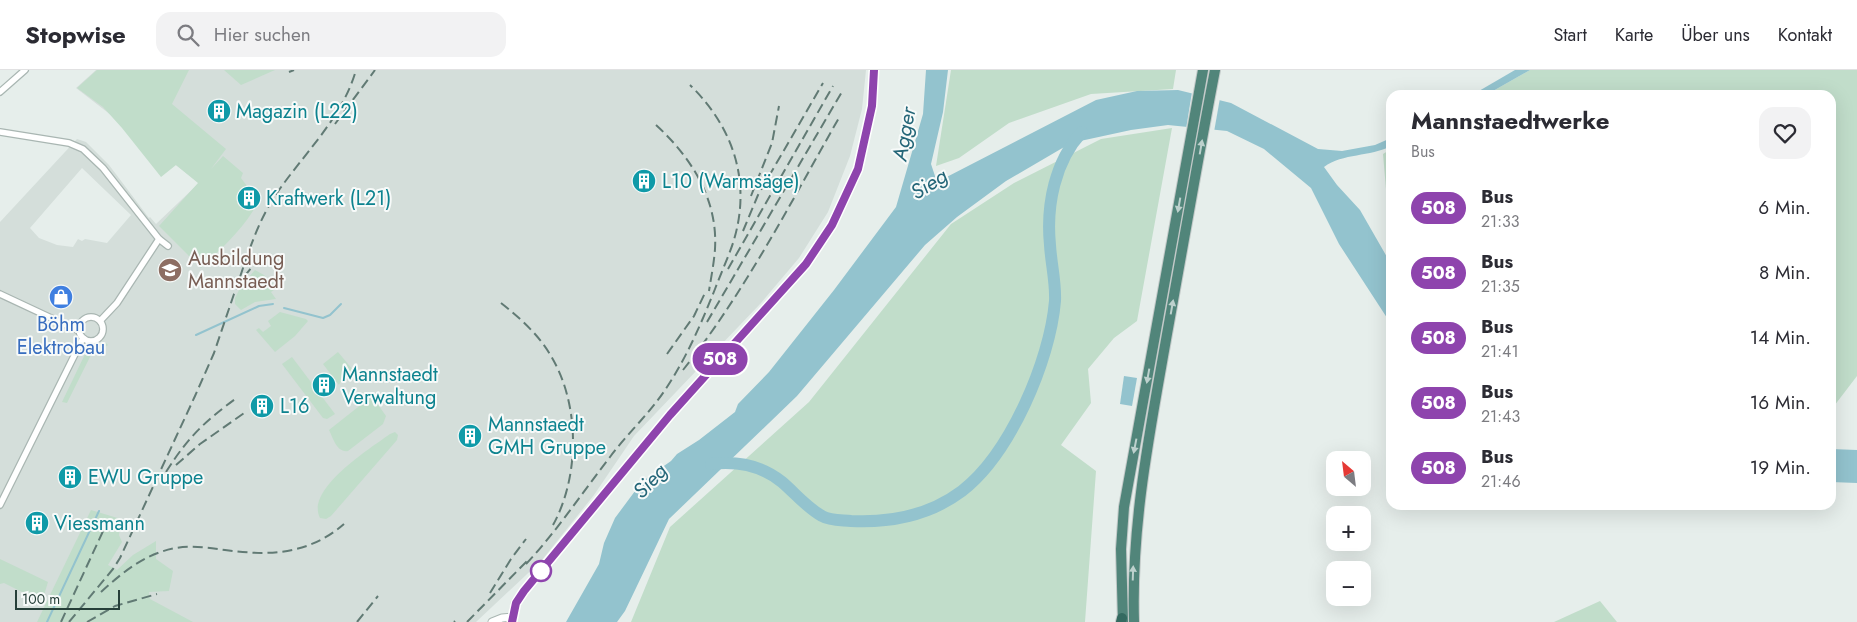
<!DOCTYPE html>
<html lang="de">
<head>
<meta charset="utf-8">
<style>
	body { margin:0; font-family:Jost,sans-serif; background:#f2f2f3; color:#2b2b33; height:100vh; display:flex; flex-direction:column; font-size:19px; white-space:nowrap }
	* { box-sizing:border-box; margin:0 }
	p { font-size:16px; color:#7c7c81 }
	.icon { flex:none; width:28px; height:28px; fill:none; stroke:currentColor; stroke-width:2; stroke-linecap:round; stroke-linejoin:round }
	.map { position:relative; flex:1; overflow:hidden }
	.side { position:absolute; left:1386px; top:20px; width:450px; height:420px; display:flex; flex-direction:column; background:#fff; border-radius:15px; box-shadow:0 5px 20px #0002 }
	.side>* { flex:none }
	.badge { padding:0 10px; border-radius:16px; font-size:18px; line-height:32px }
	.needle { width:32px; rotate:332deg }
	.controls { position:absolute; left:1326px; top:381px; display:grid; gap:10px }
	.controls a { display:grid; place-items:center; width:45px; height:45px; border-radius:10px; background:#fff; box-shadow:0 5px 20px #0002; font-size:25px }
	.scale { position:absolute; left:15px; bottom:12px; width:105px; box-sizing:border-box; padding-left:5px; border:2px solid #263f39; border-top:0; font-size:14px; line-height:18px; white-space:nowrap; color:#263f39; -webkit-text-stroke:4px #f7faf9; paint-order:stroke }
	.map>.badge { position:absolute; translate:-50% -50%; box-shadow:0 0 0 2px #fff }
	.round { display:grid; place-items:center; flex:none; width:52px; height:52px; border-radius:15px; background:#f2f2f3 }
	.summary { display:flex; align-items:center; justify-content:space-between; height:85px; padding:0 25px }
	h1 { font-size:24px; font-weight:700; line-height:38px }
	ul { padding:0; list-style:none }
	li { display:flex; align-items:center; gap:15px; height:65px; padding:0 25px }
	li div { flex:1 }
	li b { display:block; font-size:19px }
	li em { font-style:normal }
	li .badge { min-width:55px; font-weight:700; text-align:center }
	header { display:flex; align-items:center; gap:30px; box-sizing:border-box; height:70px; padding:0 25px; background:#fff; border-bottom:1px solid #e1e1e2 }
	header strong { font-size:24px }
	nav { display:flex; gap:28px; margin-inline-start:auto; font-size:18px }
	.search { width:350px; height:45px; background:#f2f2f3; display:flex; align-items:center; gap:12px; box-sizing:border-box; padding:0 18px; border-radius:15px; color:#7c7c81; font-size:19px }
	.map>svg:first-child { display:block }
</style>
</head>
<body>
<header>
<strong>Stopwise</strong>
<div class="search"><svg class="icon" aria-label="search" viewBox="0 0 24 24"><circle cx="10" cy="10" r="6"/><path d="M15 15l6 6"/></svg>Hier suchen</div>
<nav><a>Start</a><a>Karte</a><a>Über uns</a><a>Kontakt</a></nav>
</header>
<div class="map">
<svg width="1857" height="552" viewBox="0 0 1857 552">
	<rect width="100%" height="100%" fill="#e6eeeb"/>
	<path fill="#d4deda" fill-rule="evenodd" d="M96,0H866L862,39L850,86L828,142L799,188L761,233L634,366L594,425L542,490L476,552H0V152L77,69L86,72L109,95L149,148L150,147L156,154L199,113L76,18ZM82,98L131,145L107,173L85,169L82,171L78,169L73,177L57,175L39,168L30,158Z"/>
	<g fill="#c1ddca">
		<path d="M97,0H189L172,34L226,79L211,99L223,86L243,103L241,108L250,120L256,121L261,126C249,154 223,177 201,198L159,156L198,113L176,95L161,107L122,58L103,37L77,18Z"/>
		<polygon points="224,0 275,0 241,15"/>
		<polygon points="951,0 1176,0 1173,19 1091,24 1009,53 959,88 936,96"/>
		<polygon points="1530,0 1857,0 1857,306 1831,340 1831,25 1486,25"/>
		<polygon points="1172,58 1137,251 1114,268 1088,299 1091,333 1061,375 1096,401 1085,552 631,552 670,457 809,332 951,154 1014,113 1101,69"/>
		<polygon points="1391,79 1391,177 1383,84"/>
		<polygon points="255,200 264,205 277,218 271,222 276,229 255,232 241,240 235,234 235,228 245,208 247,209"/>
		<polygon points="280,242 306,249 308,251 295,266 275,282 256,260 259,258 263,262 271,256 268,251"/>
		<polygon points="104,273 106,273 108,275 91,285 67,333 62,332 87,280"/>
		<polygon points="338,282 353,300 342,309 339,315 323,294"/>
		<polygon points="292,287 335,344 327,349 323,348 282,294"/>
		<path d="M372,326L386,346L383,354L348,381C337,383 333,368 329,360Z"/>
		<path d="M395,362L398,365L397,370L331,446L326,449L320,448C305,419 371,378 390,364Z"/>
		<polygon points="91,440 121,449 119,465 122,472 108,495 117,500 133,485 156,471 156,489 173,501 169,521 149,522 150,529 193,552 37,552"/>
		<polygon points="0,489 48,512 42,532 4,513 0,514"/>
		<polygon points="1600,531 1617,552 1554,552"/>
	</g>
	<g fill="#93c3ce">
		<path d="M926,0H948L943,42L931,94L937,112L1096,30L1137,21L1178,20L1231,33L1318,79L1342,81L1375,75L1391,68V76C1370,87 1343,83 1324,97L1337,115L1360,140L1391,194V254L1339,174L1311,118L1264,79L1227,61L1168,55L1131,60L1071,73L1006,111L957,147L925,175L797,326L669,449L625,541L617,552H566L599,494L604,473L615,448L638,417L649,406L657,405L661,398L671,391L677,384L699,370L735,342L738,334L769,302L834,220L896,137L923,44Z"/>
		<polygon points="1515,0 1530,0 1486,25 1472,25"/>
		<polygon points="1124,306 1137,308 1132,336 1120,334"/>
		<polygon points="1831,379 1857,380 1857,413 1831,412"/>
	</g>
	<polygon fill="#e6eeeb" points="1192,22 1220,28 1214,62 1186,59"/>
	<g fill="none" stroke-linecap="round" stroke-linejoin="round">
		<g stroke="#93c3ce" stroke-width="2">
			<polyline points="284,238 323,248 330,245 341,234"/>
			<polyline points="196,265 259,236 273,234"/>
			<polyline points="47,552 99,441"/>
		</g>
		<path stroke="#93c3ce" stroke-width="12" d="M711,394C736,391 761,395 782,412C795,423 806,437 822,446C830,451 842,450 851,451C891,453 930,445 962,421C1010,384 1050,291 1055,231C1056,213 1051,193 1050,175C1046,135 1055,91 1082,62"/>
		<g stroke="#a9b6b2" stroke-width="8">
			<g id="minor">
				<polyline points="0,22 25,0"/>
				<polyline points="0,62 69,73 83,79 103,98 159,169 168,176"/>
				<polyline points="0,224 79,261"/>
				<circle cx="91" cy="259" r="12"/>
				<polyline points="100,251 117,233 159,169"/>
				<polyline points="0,435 83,268"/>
			</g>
		</g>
		<g stroke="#a9b6b2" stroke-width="9">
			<g id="tertiary">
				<polyline points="492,552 502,548 512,547"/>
				<polyline points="512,552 515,533 524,521 670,345 806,194 832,155 858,99 872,36 874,0"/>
			</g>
		</g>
		<g stroke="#c2c9c8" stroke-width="12">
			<g id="trunk">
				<polyline points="1123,552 1121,479 1124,437 1203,0"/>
				<path d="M1134,552C1131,453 1150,361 1167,264C1183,176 1198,88 1215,0"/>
			</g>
		</g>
		<g stroke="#c2c9c8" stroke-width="12">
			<polyline id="motorway" points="1121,552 1122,548"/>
		</g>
		<use href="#minor" stroke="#fff" stroke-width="5.5"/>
		<use href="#tertiary" stroke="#fff" stroke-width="7"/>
		<use href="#trunk" stroke="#51857a" stroke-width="10"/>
		<use href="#motorway" stroke="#346a60" stroke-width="10"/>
		<g stroke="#617a74" stroke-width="2" stroke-dasharray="10 5" stroke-linecap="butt">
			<polyline points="289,2 294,0"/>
			<polyline points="335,54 375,0"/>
			<path d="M656,55C691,87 718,129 715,179C714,193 711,208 709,221"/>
			<polyline points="751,126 772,73 779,36"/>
			<polyline points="743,161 758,125 823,13"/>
			<polyline points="728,199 833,16"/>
			<path d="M240,207C249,180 258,153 273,129C300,87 342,50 356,0"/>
			<path d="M501,233C520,248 539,265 551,286C580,334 580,406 553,455"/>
			<polyline points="707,252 843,20"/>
			<polyline points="667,284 694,246 705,223"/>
			<path d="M683,300C745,222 791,132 840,46"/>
			<polyline points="176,395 200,374 247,341"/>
			<path d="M166,402C188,367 205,351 238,327"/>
			<path d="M526,494C557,461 582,423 610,387C627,364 649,344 665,320C686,289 701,254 715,219C721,203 728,188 733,173C752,113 734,58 690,15"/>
			<path d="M101,522C123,502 146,483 176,478C192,475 209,478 225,480C269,486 308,485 344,454"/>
			<polyline points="490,523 511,489 526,469"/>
			<polyline points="61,552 104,459"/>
			<polyline points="69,552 113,499 120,488 195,326 214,283 234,224 239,213 256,192"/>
			<polyline points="87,552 115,536 157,524"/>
			<polyline points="357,552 378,526"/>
			<polyline points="454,552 455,551"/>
			<polyline points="467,552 530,488"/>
		</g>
	</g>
	<defs><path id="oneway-solid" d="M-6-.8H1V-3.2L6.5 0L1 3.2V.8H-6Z" transform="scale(1.25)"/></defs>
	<g fill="#bdd1cd">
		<use href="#oneway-solid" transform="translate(1201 77) rotate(-80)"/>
		<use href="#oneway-solid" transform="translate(1179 135) rotate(100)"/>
		<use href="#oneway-solid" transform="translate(1172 237) rotate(-80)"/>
		<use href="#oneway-solid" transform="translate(1148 306) rotate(100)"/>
		<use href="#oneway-solid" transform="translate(1135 376) rotate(101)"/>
		<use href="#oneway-solid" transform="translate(1133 503) rotate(-88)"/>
	</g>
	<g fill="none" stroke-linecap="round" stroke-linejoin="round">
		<g stroke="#fff" stroke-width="11">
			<polyline id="line" points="512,552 516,533 524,521 670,345 806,194 832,155 858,99 872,36 874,0"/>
		</g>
		<use href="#line" stroke="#8e44ad" stroke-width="8"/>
	</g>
	<defs>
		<g id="building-disc" transform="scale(1.25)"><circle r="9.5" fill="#0f9aa8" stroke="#f7faf9"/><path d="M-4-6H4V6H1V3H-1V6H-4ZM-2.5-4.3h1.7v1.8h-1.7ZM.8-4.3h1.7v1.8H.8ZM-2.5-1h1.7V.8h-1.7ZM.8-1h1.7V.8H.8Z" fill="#fff"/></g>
		<g id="school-disc" transform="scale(1.25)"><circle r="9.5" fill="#8d6e63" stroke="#f7faf9"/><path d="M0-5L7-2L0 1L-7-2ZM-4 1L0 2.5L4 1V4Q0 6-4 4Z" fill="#fff"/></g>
		<g id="shop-disc" transform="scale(1.25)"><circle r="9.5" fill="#3f7fe0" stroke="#f7faf9"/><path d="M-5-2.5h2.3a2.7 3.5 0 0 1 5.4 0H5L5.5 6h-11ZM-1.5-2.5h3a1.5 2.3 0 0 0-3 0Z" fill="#fff"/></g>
	</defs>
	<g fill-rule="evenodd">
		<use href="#building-disc" x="219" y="41"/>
		<use href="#building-disc" x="644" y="111"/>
		<use href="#building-disc" x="249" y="128"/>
		<use href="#school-disc" x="170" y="200"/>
		<use href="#shop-disc" x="61" y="227"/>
		<use href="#building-disc" x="324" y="315"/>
		<use href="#building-disc" x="262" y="336"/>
		<use href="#building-disc" x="470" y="366"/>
		<use href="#building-disc" x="70" y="407"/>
		<use href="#building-disc" x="37" y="453"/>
	</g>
	<circle fill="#fff" stroke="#8e44ad" stroke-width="2.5" cx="541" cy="501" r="10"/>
	<g text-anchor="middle" stroke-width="4" stroke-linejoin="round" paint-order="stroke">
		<g font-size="20" fill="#0d838f" stroke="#f7faf9" text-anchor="start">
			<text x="236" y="48">Magazin (L22)</text>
			<text x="662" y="118">L10 (Warmsäge)</text>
			<text x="266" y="135">Kraftwerk (L21)</text>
			<text x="342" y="311">Mannstaedt<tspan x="342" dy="23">Verwaltung</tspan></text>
			<text x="280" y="343">L16</text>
			<text x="488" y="361">Mannstaedt<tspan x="488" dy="23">GMH Gruppe</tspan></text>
			<text x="88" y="414">EWU Gruppe</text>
			<text x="54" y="460">Viessmann</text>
		</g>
		<g font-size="20" fill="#785e54" stroke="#f7faf9" text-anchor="start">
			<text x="188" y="195">Ausbildung<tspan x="188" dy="23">Mannstaedt</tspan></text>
		</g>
		<g font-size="20" fill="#366cbe" stroke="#f7faf9">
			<text x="61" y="261">Böhm<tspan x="61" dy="23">Elektrobau</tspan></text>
		</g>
		<g font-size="21" font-style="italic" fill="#246678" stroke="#f7faf9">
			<text transform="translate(904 64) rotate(-80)" y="7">Agger</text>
			<text transform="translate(929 114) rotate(-32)" y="7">Sieg</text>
			<text transform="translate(650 411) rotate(-46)" y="7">Sieg</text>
		</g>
	</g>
</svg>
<div class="controls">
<a><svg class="needle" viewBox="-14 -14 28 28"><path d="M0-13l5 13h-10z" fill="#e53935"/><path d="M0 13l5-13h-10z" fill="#7c7c81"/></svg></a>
<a>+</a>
<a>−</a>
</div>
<div class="scale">100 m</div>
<b class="badge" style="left:720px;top:289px;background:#8e44ad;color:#fff">508</b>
<section class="side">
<div class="summary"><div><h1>Mannstaedtwerke</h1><p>Bus</p></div><a class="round"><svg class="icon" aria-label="heart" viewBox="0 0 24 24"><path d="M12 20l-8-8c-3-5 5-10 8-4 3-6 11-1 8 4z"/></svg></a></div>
<ul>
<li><span class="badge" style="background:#8e44ad;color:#fff">508</span><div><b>Bus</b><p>21:33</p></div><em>6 Min.</em></li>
<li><span class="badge" style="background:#8e44ad;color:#fff">508</span><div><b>Bus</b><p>21:35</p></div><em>8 Min.</em></li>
<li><span class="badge" style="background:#8e44ad;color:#fff">508</span><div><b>Bus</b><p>21:41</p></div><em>14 Min.</em></li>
<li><span class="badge" style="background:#8e44ad;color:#fff">508</span><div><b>Bus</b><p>21:43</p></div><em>16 Min.</em></li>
<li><span class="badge" style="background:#8e44ad;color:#fff">508</span><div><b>Bus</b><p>21:46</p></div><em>19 Min.</em></li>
</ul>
</section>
</div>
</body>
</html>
